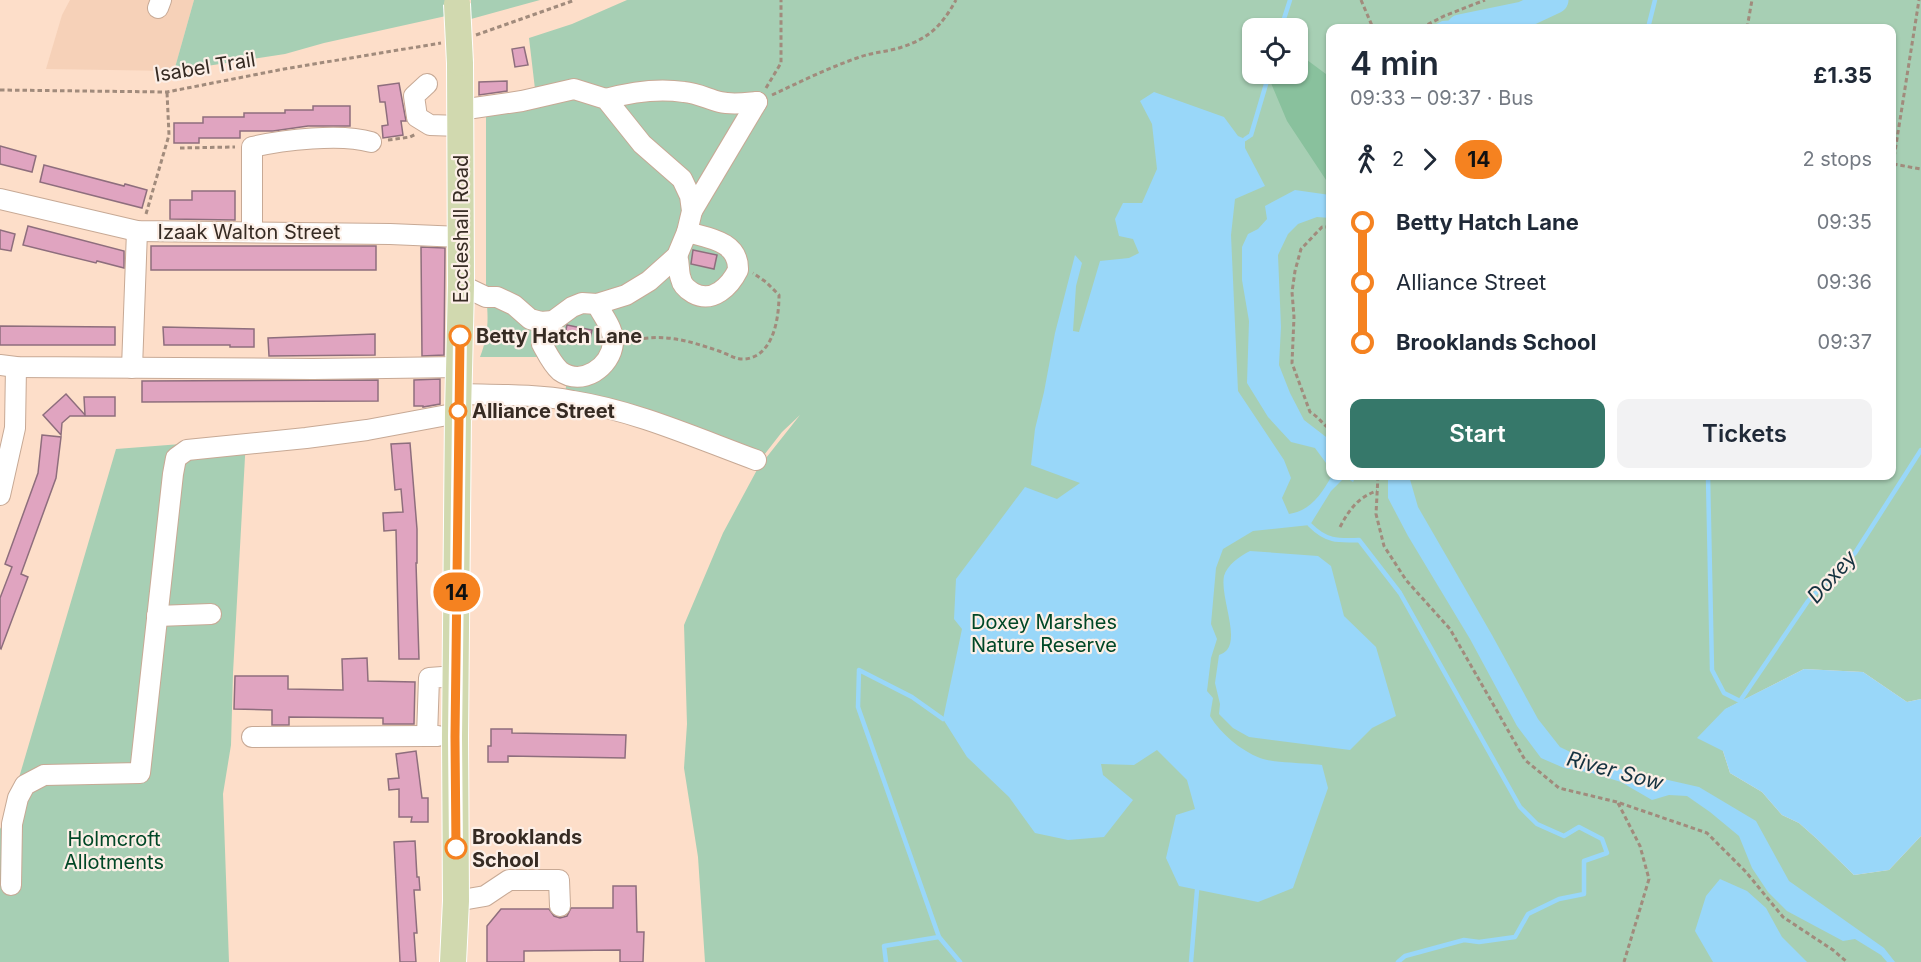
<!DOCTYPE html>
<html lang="en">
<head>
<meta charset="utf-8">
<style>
	body { margin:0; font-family:Inter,sans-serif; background:#f2f2f3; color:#1f2937; height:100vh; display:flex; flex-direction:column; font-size:22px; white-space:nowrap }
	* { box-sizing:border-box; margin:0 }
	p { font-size:20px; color:#747a83 }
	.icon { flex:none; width:33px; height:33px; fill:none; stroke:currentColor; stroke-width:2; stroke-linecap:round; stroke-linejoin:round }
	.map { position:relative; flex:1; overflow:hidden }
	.drawer { position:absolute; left:1326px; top:24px; width:570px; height:456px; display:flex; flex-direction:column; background:#fff; border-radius:12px; box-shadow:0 2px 4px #0004 }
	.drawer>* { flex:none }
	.badge { padding:0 12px; border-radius:20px; font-size:21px; line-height:39px }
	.controls { position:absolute; left:1242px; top:18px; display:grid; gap:12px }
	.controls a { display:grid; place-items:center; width:66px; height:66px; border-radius:12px; background:#fff; box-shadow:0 2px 4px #0004; font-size:30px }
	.map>.badge { position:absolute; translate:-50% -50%; box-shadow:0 0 0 3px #fff }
	.legs { display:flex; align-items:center; gap:9px; height:66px; padding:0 24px; font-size:20px }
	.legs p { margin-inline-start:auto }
	.head { display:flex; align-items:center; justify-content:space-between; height:102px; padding:0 24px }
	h1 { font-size:33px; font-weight:600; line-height:45px }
	.primary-button { display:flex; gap:12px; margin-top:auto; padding:12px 24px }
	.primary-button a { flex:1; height:69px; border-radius:12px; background:#36786a; color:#fff; font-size:24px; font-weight:600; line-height:69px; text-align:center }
	.primary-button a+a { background:#f2f2f3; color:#1f2937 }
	ul { padding:0 24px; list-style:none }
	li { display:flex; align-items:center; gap:21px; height:60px; font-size:22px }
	li i { display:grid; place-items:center; width:9px; height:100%; margin:0 8px; background:currentColor }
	li i::after { content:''; width:15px; height:15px; margin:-8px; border:4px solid; border-radius:50%; background:#fff }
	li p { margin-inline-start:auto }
	li:first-child i { background:linear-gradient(#0000 50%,currentColor 0) }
	li:last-child i { background:linear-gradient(currentColor 50%,#0000 0) }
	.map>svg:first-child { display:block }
</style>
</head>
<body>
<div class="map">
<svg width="1921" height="962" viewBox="0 0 1921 962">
	<rect width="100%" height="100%" fill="#fddec9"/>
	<polygon fill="#f6d1b8" points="70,0 194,0 174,71 46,69 62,15"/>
	<g fill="#a7cfb4" fill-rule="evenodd">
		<polygon points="194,0 445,0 446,16 324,43 285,54 174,71"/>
		<polygon points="471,0 540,0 471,19"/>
		<path d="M627,0H1921V699L1907,702L1863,672L1804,669L1726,709L1723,751L1730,773L1762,792L1782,815L1799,823L1817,839L1854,875L1889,870L1921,836V962H705L698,857L684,768L687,724L684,625L723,533L758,468L800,415L782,432L764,455L565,395L567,378L543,357H480C488,336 489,319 486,297V107L535,89L529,38L572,24ZM1252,28H1298V74H1252ZM1330,28H1892V476H1330Z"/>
		<polygon points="246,439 233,673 231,745 223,794 229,962 0,962 0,829 8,815 116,449"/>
	</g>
	<polygon fill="#89c19d" points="1298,51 1303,57 1330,77 1330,186 1287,121 1268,76 1269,74 1298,74"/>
	<g fill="#99d7f9">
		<polygon points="1523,15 1486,28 1429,28 1442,21"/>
		<path d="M1154,92L1224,117L1238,136L1245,139V148L1265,186L1235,199L1231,235L1238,391L1284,460L1291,478L1282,498L1289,514C1310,511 1321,495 1331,477L1326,463L1315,448L1291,442L1268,417L1247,383L1249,321L1242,280V247L1248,234L1258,229L1267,219L1265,206L1295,190L1330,195V218L1317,217L1298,224L1288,234L1278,255L1281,327L1279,365L1290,393L1304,420L1330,440V476H1356L1353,482L1345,477L1331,491L1310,525L1253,531L1223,549L1216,568L1211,624L1217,639L1211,658L1207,691L1213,698L1210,716C1221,734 1240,750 1260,758C1271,763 1308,763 1322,765L1328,788L1293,888L1258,902L1179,886L1166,858L1176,815L1195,809L1187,780L1157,750L1134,765L1101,764L1103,775L1133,800L1104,837L1068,840L1035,833L1009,797L967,757L943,719L962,629L954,619L956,579L1025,487L1057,499L1080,483L1031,465L1035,429L1044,392L1055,333L1075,255L1082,263L1076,286L1073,331L1079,332L1100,261L1129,258L1139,253L1133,239L1119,236L1115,219L1123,203H1142L1157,169L1152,124L1140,101Z"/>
		<polygon points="1388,476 1409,476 1418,507 1492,635 1538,719 1560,747 1593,763 1699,787 1756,821 1789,881 1884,948 1895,962 1887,962 1881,955 1855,939 1843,941 1787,911 1768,892 1752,868 1739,836 1710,812 1687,796 1669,795 1652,800 1621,782 1592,773 1564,768 1541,758 1517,726 1470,639 1408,536 1388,498"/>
		<path d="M1250,551L1318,556L1331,566L1344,616L1376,647L1396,716L1372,728L1350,750L1249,737L1233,728L1219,714L1220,704L1215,683L1219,655C1222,654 1225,652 1227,650C1239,635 1220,596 1224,576C1227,565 1240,556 1250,551Z"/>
		<polygon points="1804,669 1863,672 1907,702 1921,699 1921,836 1889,870 1854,875 1817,839 1799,823 1782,815 1762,792 1730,773 1723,751 1697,738 1725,709"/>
		<polygon points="1720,879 1747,891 1766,908 1782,937 1807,962 1713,962 1695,931 1706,896"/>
	</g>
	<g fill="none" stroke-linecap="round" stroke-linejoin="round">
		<g stroke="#99d7f9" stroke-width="4.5">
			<polyline points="1281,28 1290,0"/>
			<polyline points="1648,28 1655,0"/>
			<polyline points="1245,139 1251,135 1269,74"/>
			<polyline points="1708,476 1712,670 1724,693 1740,701 1808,601 1855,553 1921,450"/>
			<path d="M1310,525C1326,541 1337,541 1359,540L1400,593L1520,807L1537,824L1564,836L1579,827L1602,839L1607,853L1584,861V894L1559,899L1528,914L1515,937L1479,942L1464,940L1405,956L1398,962"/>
			<polyline points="943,719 912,697 859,670 858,707 939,937 960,962"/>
			<polyline points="886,962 884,946 939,937"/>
			<polyline points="1191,962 1197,890"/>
		</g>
		<polyline stroke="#99d7f9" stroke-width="27" points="1460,28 1523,15 1555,0"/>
	</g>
	<g fill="#e0a4c0" stroke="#8e6e7d" stroke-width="1.5">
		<polygon points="524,47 528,65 515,67 512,49"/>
		<polygon points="507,81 507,91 479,95 479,82"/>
		<polygon points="399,83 406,121 401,121 403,135 383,138 382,126 388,125 385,102 380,102 378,86"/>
		<polygon points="313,106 350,106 350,126 308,126 273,131 240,131 240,138 199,138 199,143 174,143 174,123 203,123 203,117 244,117 244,113 285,113 285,110 313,110"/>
		<polygon points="0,146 36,156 32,172 0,164"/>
		<polygon points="44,165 124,186 125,184 147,190 142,208 40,182"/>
		<polygon points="192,191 235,191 235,220 170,219 170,200 192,200"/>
		<polygon points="28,226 124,251 124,268 97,261 96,263 23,245"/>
		<polygon points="0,230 15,234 11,251 0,249"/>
		<rect x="151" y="246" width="225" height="24"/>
		<polygon points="421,247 445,248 444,355 422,356"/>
		<polygon points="693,250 717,255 714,269 691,264"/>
		<polygon points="567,325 592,330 589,344 564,339"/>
		<polygon points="0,326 115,327 115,345 0,345"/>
		<polygon points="163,327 254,329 254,347 230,347 230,345 164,345"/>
		<polygon points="375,334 375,355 269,356 268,338"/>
		<polygon points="440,379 440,404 423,407 423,406 414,406 414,380"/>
		<polygon points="378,380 378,401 142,402 142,381"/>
		<polygon points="66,394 85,415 84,397 115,397 115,416 70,416 62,423 61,435 43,415"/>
		<polygon points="42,435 61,437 56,478 21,574 28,577 1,649 0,648 0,598 12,567 5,564 38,473"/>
		<polygon points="410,443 417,529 417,563 416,563 419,659 399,659 396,530 384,531 383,513 403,512 401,489 395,490 391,444"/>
		<polygon points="367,658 368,681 415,682 414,724 383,724 383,718 289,717 289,725 272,725 272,710 234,709 235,676 288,676 288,689 343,690 342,659"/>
		<polygon points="491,729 512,729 512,733 626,735 625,758 508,756 508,762 488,762 488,746 491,746"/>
		<polygon points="416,751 422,798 428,798 428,822 411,822 412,817 399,817 399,789 389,790 388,779 399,778 396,754"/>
		<polygon points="415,841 417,877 419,877 420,890 414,890 417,933 414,933 416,962 400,962 394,842"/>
		<polygon points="613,886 636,886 637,932 644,932 643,962 620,962 620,950 524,951 524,962 487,962 487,926 501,909 549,909 554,916 560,918 567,916 571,908 613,908"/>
	</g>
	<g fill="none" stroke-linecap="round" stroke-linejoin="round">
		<g stroke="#c7a995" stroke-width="22">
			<g id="minor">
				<polyline points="158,8 161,0"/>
				<polyline points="427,84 414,96 417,117 430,125 460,126"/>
				<path d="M606,99C631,92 658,88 684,92C697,93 708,99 720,102C732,105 745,103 757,102"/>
				<polyline points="460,110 522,101 574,89 606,99 642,144 682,179 690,196 692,211 687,232 677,256 649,281 626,295 597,304 582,303 572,307 553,321 541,322 530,319 514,305 497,297 486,297 461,285"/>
				<polyline points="0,199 137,231 390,234 461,237"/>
				<polyline points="692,211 757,102"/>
				<path d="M252,232V147C283,140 341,133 371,142"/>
				<path d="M677,256C680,264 678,272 681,279C682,285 688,290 693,293C713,304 730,286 738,270C739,241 708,238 687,232"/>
				<path d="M553,321L542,344C547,353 552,364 560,371C582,387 611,367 613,343C614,328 603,317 597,304"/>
				<polyline points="0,365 16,367 313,369 460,367"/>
				<polyline points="132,368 137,231"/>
				<path d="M459,394C497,395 536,394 573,401C636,411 696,438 756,460"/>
				<polyline points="0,495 15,428 16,367"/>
				<polyline points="157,616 211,614"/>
				<polyline points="438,736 427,736 429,678 456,676"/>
				<polyline points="252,737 427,736"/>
				<polyline points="11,885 12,824 18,798 25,785 44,775 140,773 173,474 176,458 187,450 306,438 367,430 458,413"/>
				<polyline points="456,901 485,896 509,880 559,880 560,906"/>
			</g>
		</g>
		<g stroke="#fff" stroke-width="28">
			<polyline id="major" points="453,962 456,901 455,737 458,413 461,285 460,63"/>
		</g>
		<g stroke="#a18b7c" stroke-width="3" stroke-dasharray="4.5 3" stroke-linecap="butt">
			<polyline points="1361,0 1373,28"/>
			<polyline points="1421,28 1444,16 1485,0"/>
			<polyline points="1747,28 1752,0"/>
			<polyline points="476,35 575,0"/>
			<polyline points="766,88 781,63 781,0"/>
			<polyline points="0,90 167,92 284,69 441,43"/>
			<path d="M772,95C800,82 828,68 857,58C872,52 888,52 902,47C930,38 942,25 956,0"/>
			<polyline points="388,140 410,137 416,134"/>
			<polyline points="180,148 235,147"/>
			<polyline points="1893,164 1919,0"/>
			<polyline points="1893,164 1921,169"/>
			<polyline points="146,214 169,135 167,92"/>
			<path d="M1330,227H1322L1301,249L1295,271L1292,292L1294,317L1292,363L1310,412C1319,417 1322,424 1330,429"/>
			<path d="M629,341C664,333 686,340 719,351C728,354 736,360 745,359C774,356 779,317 779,295L766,282L753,273"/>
			<polyline points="1378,476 1376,514 1384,546 1406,580 1450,629 1525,760 1559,788 1617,802 1707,833 1746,872 1783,917 1833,950 1847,962"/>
			<path d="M1340,527C1349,510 1358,497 1377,491"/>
			<polyline points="1618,803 1640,846 1649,879 1624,962"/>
		</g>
		<use href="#minor" stroke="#fff" stroke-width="20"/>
		<use href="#major" stroke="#d1d9af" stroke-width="26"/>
		<g stroke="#fff" stroke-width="28" stroke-linecap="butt">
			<polyline id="major-bridge" points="457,4 460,63"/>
		</g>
		<use href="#major-bridge" stroke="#d1d9af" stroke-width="26"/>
	</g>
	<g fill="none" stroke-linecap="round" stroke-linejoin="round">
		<g stroke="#fff" stroke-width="14">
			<polyline id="line-1" points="456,848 455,737 460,336"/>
		</g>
		<use href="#line-1" stroke="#f58220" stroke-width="9"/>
	</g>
	<g fill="#fff" stroke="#f58220" stroke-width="3">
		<circle cx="460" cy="336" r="10"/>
		<circle cx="458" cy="411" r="8"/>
		<circle cx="456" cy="848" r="10"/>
	</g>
	<g text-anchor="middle" stroke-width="4.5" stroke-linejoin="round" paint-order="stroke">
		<g font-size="20" fill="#362b23" stroke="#fcefe7">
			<text transform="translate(205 67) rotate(-9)" y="7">Isabel Trail</text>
			<text transform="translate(461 229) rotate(-90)" y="7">Eccleshall Road</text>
			<text x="249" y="239">Izaak Walton Street</text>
		</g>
		<g font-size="20" font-weight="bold" fill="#362b23" stroke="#fcefe7" text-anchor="start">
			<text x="476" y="343">Betty Hatch Lane</text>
			<text x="472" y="418">Alliance Street</text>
			<text x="472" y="844">Brooklands<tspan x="472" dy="23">School</tspan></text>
		</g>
		<g font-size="20" fill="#004726" stroke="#fcefe7">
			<text x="1044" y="629">Doxey Marshes<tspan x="1044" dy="23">Nature Reserve</tspan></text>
			<text x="114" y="846">Holmcroft<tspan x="114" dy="23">Allotments</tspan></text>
		</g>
		<g font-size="21" font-style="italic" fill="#14313f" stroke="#fcefe7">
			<text transform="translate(1832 577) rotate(-48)" y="7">Doxey</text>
			<text transform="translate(1615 771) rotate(15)" y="7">River Sow</text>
		</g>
	</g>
</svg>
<div class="controls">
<a><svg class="icon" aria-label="locate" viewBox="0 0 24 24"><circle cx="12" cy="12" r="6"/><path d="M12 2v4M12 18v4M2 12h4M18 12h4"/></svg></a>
</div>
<b class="badge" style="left:457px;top:592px;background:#f58220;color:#111">14</b>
<section class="drawer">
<div class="head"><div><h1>4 min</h1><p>09:33 – 09:37 · Bus</p></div><b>£1.35</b></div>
<div class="legs"><svg class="icon" aria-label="walk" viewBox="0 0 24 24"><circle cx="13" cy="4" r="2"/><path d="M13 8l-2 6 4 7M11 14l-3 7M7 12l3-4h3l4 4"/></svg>2<svg class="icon" aria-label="forward" viewBox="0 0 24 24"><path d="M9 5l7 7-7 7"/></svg><b class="badge" style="background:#f58220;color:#111">14</b><p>2 stops</p></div>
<ul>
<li><i style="color:#f58220"></i><b>Betty Hatch Lane</b><p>09:35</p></li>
<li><i style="color:#f58220"></i><span>Alliance Street</span><p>09:36</p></li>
<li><i style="color:#f58220"></i><b>Brooklands School</b><p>09:37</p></li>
</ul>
<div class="primary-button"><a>Start</a><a>Tickets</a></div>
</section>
</div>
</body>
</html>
